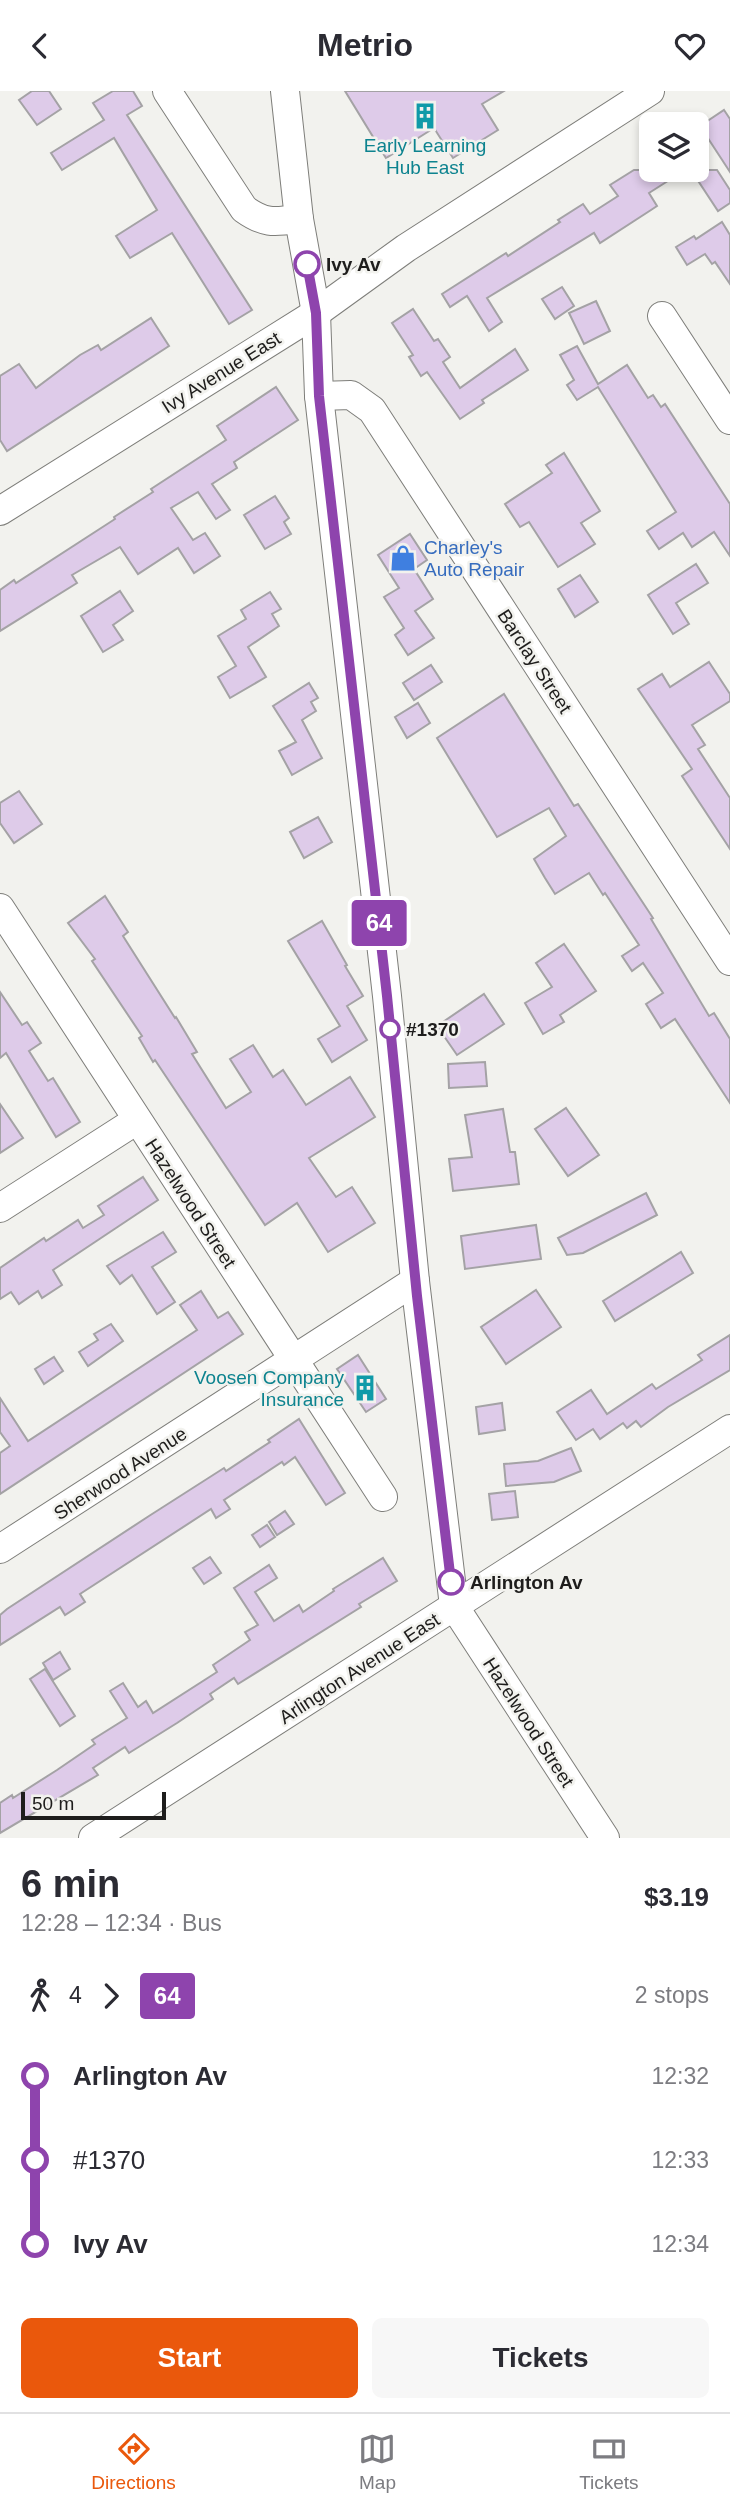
<!DOCTYPE html>
<html lang="en">
<head>
<meta charset="utf-8">
<style>
	body { margin:0; font-family:Arial,sans-serif; background:#f7f7f7; color:#2b2b33; height:100vh; display:flex; flex-direction:column; font-size:26px; white-space:nowrap }
	* { box-sizing:border-box; margin:0 }
	p { font-size:23px; color:#7c7c81 }
	.icon { flex:none; width:38px; height:38px; fill:none; stroke:currentColor; stroke-width:2; stroke-linecap:round; stroke-linejoin:round }
	.map { position:relative; height:1747px; overflow:hidden }
	.panel { display:flex; flex-direction:column; background:#fff; flex:1 }
	.panel>* { flex:none }
	.badge { padding:0 14px; border-radius:5px; font-size:24px; line-height:46px }
	.tools { position:absolute; left:639px; top:21px; display:grid; gap:14px }
	.tools a { display:grid; place-items:center; width:70px; height:70px; border-radius:10px; background:#fff; box-shadow:0 4px 10px #0003; font-size:35px }
	.scale { position:absolute; left:21px; bottom:18px; width:145px; box-sizing:border-box; padding-left:7px; border:4px solid #1e1d1c; border-top:0; font-size:19px; line-height:24px; white-space:nowrap; color:#1e1d1c; -webkit-text-stroke:5px #f2f2ee; paint-order:stroke }
	.map>.badge { position:absolute; translate:-50% -50%; box-shadow:0 0 0 4px #fff }
	.legs { display:flex; align-items:center; gap:10px; height:77px; padding:0 21px; font-size:23px }
	.legs p { margin-inline-start:auto }
	.head { display:flex; align-items:center; justify-content:space-between; height:119px; padding:0 21px }
	h1 { font-size:38px; font-weight:700; line-height:52px }
	.cta { display:flex; gap:14px; margin-top:auto; padding:14px 21px }
	.cta a { flex:1; height:80px; border-radius:10px; background:#ea580c; color:#fff; font-size:28px; font-weight:700; line-height:80px; text-align:center }
	.cta a+a { background:#f7f7f7; color:#2b2b33 }
	ul { padding:0 21px; list-style:none }
	li { display:flex; align-items:center; gap:24px; height:84px; font-size:26px }
	li i { display:grid; place-items:center; width:10px; height:100%; margin:0 9px; background:currentColor }
	li i::after { content:''; width:18px; height:18px; margin:-9px; border:5px solid; border-radius:50%; background:#fff }
	li p { margin-inline-start:auto }
	li:first-child i { background:linear-gradient(#0000 50%,currentColor 0) }
	li:last-child i { background:linear-gradient(currentColor 50%,#0000 0) }
	header { display:flex; justify-content:space-between; align-items:center; height:91px; padding:0 21px; background:#fff; font-size:32px; font-weight:700 }
	.dock { display:flex; justify-content:space-around; align-items:center; height:98px; border-top:2px solid #e1e1e2; background:#fff; font-size:19px; color:#7c7c81 }
	.dock a { display:grid; justify-items:center; gap:4px }
	.dock .selected { color:#ea580c }
	.map>svg:first-child { display:block }
</style>
</head>
<body>
<header><svg class="icon" aria-label="back" viewBox="0 0 24 24"><path d="M15 5l-7 7 7 7"/></svg>Metrio<svg class="icon" aria-label="heart" viewBox="0 0 24 24"><path d="M12 20l-8-8c-3-5 5-10 8-4 3-6 11-1 8 4z"/></svg></header>
<div class="map">
<svg width="730" height="1747" viewBox="0 0 730 1747">
	<rect width="100%" height="100%" fill="#f2f2ee"/>
	<g fill="#decbe9" stroke="#a4a2a5" stroke-width="2">
		<polygon points="32,0 49,0 61,18 37,34 19,9"/>
		<polygon points="113,0 133,0 142,15 127,24 252,219 229,233 172,142 130,167 116,145 157,119 114,47 62,79 51,62 104,29 93,12"/>
		<polygon points="345,0 504,0 482,13 498,39 453,67 434,37 386,67"/>
		<polygon points="724,19 730,28 730,81 700,35"/>
		<polygon points="634,79 685,79 649,102 657,115 651,119 600,152 594,142 487,207 502,231 489,240 467,205 450,216 442,203 506,162 508,165 560,131 558,129 583,113 590,123 618,105 610,94"/>
		<polygon points="691,79 717,79 730,99 730,112 718,120"/>
		<polygon points="722,131 730,144 730,193 715,171 712,173 705,163 687,174 676,156 694,145 696,148"/>
		<polygon points="562,196 574,215 555,228 542,208"/>
		<polygon points="596,210 610,240 584,253 569,222"/>
		<polygon points="413,218 434,250 438,248 450,266 443,271 460,297 515,258 528,279 482,309 484,312 460,328 427,281 421,285 409,266 413,264 392,232"/>
		<polygon points="151,227 169,255 7,360 0,349 0,285 19,273 36,297 80,264 98,254 101,259"/>
		<polygon points="577,255 598,293 627,274 648,307 653,304 661,316 665,313 730,413 730,465 714,441 692,456 683,442 659,458 647,440 676,421 598,296 577,309 567,294 574,289 560,264"/>
		<polygon points="276,296 298,329 234,371 237,377 212,393 230,419 216,428 198,401 171,417 193,449 205,442 220,465 194,482 178,457 138,483 120,456 72,484 77,492 0,540 0,499 14,489 16,492 115,428 114,426 153,401 151,398 226,349 217,335"/>
		<polygon points="564,362 600,420 581,432 595,453 558,476 529,431 520,436 505,413 552,382 546,374"/>
		<polygon points="275,405 289,427 284,431 291,443 265,458 244,424"/>
		<polygon points="410,443 427,469 414,478 433,508 415,520 434,547 408,564 395,544 404,537 384,506 399,497 378,464"/>
		<polygon points="696,473 708,492 676,512 689,533 673,543 648,504"/>
		<polygon points="580,484 598,511 575,526 558,498"/>
		<polygon points="120,500 133,520 113,534 123,549 103,561 81,525"/>
		<polygon points="270,501 281,518 272,523 279,535 248,556 266,586 230,607 218,586 236,575 218,545 246,528 241,519"/>
		<polygon points="709,571 730,603 730,610 692,634 705,654 698,658 730,707 730,758 682,685 692,678 638,598 662,583 670,596"/>
		<polygon points="431,574 442,591 414,609 403,592"/>
		<polygon points="309,592 318,607 311,611 316,620 302,629 322,667 292,684 279,660 296,651 273,615"/>
		<polygon points="504,603 574,715 578,713 653,827 651,828 709,925 714,922 730,948 730,1012 675,928 661,937 646,913 663,902 643,872 632,880 622,865 639,854 605,802 603,804 589,782 555,803 545,787 534,768 566,745 549,717 497,746 437,647"/>
		<polygon points="418,612 430,632 407,647 395,626"/>
		<polygon points="19,700 42,733 14,752 0,732 0,712"/>
		<polygon points="318,726 332,751 304,767 290,741"/>
		<polygon points="105,805 128,841 123,845 175,927 176,926 197,961 192,963 226,1017 251,1001 230,968 253,954 273,986 283,979 306,1014 350,986 375,1026 309,1067 336,1106 352,1096 375,1132 328,1161 297,1112 265,1134 155,969 153,971 139,947 142,945 92,870 95,868 68,832"/>
		<polygon points="322,830 347,874 345,875 363,905 347,915 367,949 332,971 318,948 340,935 288,850"/>
		<polygon points="564,853 596,900 560,924 564,931 543,943 525,912 552,896 536,872"/>
		<polygon points="0,901 22,934 27,931 41,952 29,960 48,990 53,987 80,1031 56,1046 6,962 0,967"/>
		<polygon points="484,903 504,933 457,964 437,935"/>
		<polygon points="485,971 487,995 449,997 448,973"/>
		<polygon points="0,1013 23,1047 0,1062"/>
		<polygon points="566,1017 599,1064 568,1085 535,1038"/>
		<polygon points="503,1018 510,1061 515,1061 519,1093 453,1100 449,1068 472,1066 465,1024"/>
		<polygon points="143,1086 158,1109 53,1179 62,1194 42,1207 38,1200 19,1213 11,1201 0,1208 0,1177 44,1147 46,1150 78,1129 83,1137 104,1124 98,1115"/>
		<polygon points="646,1102 657,1124 583,1162 567,1164 558,1147"/>
		<polygon points="536,1134 541,1168 465,1178 461,1145"/>
		<polygon points="163,1141 176,1161 152,1176 175,1211 157,1223 132,1184 120,1193 107,1175"/>
		<polygon points="681,1161 693,1182 615,1230 603,1210"/>
		<polygon points="536,1199 561,1236 506,1273 481,1236"/>
		<polygon points="201,1200 218,1227 228,1221 243,1243 0,1403 0,1362 10,1355 0,1341 0,1307 28,1350 197,1239 180,1214"/>
		<polygon points="111,1233 123,1250 88,1275 79,1261 98,1249 94,1243"/>
		<polygon points="730,1244 730,1279 668,1316 641,1336 636,1330 627,1337 623,1332 600,1348 593,1338 576,1349 557,1321 591,1299 607,1323 652,1293 656,1298 702,1269 698,1264"/>
		<polygon points="358,1264 386,1308 366,1321 337,1278"/>
		<polygon points="54,1266 63,1280 44,1293 35,1278"/>
		<polygon points="502,1312 505,1339 479,1343 476,1316"/>
		<polygon points="299,1328 345,1402 326,1414 295,1366 284,1374 282,1371 224,1409 230,1418 216,1427 211,1418 80,1503 85,1511 65,1524 60,1516 0,1554 0,1524 7,1518 149,1425 224,1377 226,1380 270,1351 268,1349"/>
		<polygon points="571,1357 581,1380 554,1391 506,1395 504,1373 538,1370"/>
		<polygon points="515,1400 518,1426 492,1429 489,1403"/>
		<polygon points="285,1420 294,1433 277,1444 269,1431"/>
		<polygon points="267,1434 275,1446 260,1456 252,1444"/>
		<polygon points="210,1466 221,1482 204,1493 193,1477"/>
		<polygon points="383,1467 397,1490 359,1513 361,1516 238,1593 234,1587 210,1603 213,1608 177,1632 129,1662 125,1656 93,1677 98,1684 0,1742 0,1712 12,1704 13,1707 57,1679 95,1653 92,1649 127,1627 110,1600 123,1592 138,1616 146,1610 153,1622 217,1581 213,1574 250,1549 245,1541 258,1534 234,1497 269,1474 277,1487 255,1501 274,1530 299,1514 303,1521 334,1500 333,1498"/>
		<polygon points="60,1561 70,1578 53,1589 43,1572"/>
		<polygon points="45,1578 75,1625 60,1635 30,1588"/>
	</g>
	<g fill="none" stroke-linecap="round" stroke-linejoin="round">
		<g stroke="#7e7e7a" stroke-width="30">
			<g id="minor">
				<path d="M167,0L244,118C265,133 274,131 299,128"/>
				<polyline points="285,0 299,128 316,222 319,305 387,905 415,1190 454,1515 605,1747"/>
				<polyline points="662,225 730,329"/>
				<polyline points="319,305 351,304 372,319 730,870"/>
				<polyline points="0,420 316,222 406,157 650,0"/>
				<polyline points="0,817 383,1406"/>
				<polyline points="0,1117 137,1029"/>
				<polyline points="0,1458 415,1190"/>
				<polyline points="93,1747 730,1338"/>
			</g>
		</g>
		<use href="#minor" stroke="#fff" stroke-width="28"/>
	</g>
	<g fill="none" stroke-linecap="round" stroke-linejoin="round">
		<g stroke="#fff" stroke-width="16">
			<polyline id="line-1" points="307,173 316,222 319,305 387,905 417,1205 451,1491"/>
		</g>
		<use href="#line-1" stroke="#8e44ad" stroke-width="10"/>
	</g>
	<defs>
		<g id="building-bare" transform="scale(2.1)"><path d="M-4-6H4V6H1V3H-1V6H-4ZM-2.5-4.3h1.7v1.8h-1.7ZM.8-4.3h1.7v1.8H.8ZM-2.5-1h1.7V.8h-1.7ZM.8-1h1.7V.8H.8Z" fill="#0f9aa8" stroke="#f2f2ee" stroke-width="2.5" paint-order="stroke"/></g>
		<g id="shop-bare" transform="scale(2.1)"><path d="M-5-2.5h2.3a2.7 3.5 0 0 1 5.4 0H5L5.5 6h-11ZM-1.5-2.5h3a1.5 2.3 0 0 0-3 0Z" fill="#3f7fe0" stroke="#f2f2ee" stroke-width="2.5" paint-order="stroke"/></g>
	</defs>
	<g fill-rule="evenodd">
		<use href="#building-bare" x="425" y="25"/>
		<use href="#shop-bare" x="403" y="467"/>
		<use href="#building-bare" x="365" y="1297"/>
	</g>
	<g fill="#fff" stroke="#8e44ad" stroke-width="3.5">
		<circle cx="307" cy="173" r="12"/>
		<circle cx="390" cy="938" r="9"/>
		<circle cx="451" cy="1491" r="12"/>
	</g>
	<g text-anchor="middle" stroke-width="5" stroke-linejoin="round" paint-order="stroke">
		<g font-size="19" fill="#0d838f" stroke="#f2f2ee">
			<text x="425" y="61">Early Learning<tspan x="425" dy="22">Hub East</tspan></text>
			<text x="344" y="1293" text-anchor="end">Voosen Company<tspan x="344" dy="22">Insurance</tspan></text>
		</g>
		<g font-size="19" font-weight="bold" fill="#1e1d1c" stroke="#f2f2ee" text-anchor="start">
			<text x="326" y="180">Ivy Av</text>
			<text x="406" y="945">#1370</text>
			<text x="470" y="1498">Arlington Av</text>
		</g>
		<g font-size="19" fill="#1e1d1c" stroke="#f2f2ee">
			<text transform="translate(221 281) rotate(-32)" y="7">Ivy Avenue East</text>
			<text transform="translate(535 570) rotate(57)" y="7">Barclay Street</text>
			<text transform="translate(191 1112) rotate(57)" y="7">Hazelwood Street</text>
			<text transform="translate(120 1382) rotate(-33)" y="7">Sherwood Avenue</text>
			<text transform="translate(359 1577) rotate(-33)" y="7">Arlington Avenue East</text>
			<text transform="translate(529 1631) rotate(57)" y="7">Hazelwood Street</text>
		</g>
		<g font-size="19" fill="#366cbe" stroke="#f2f2ee" text-anchor="start">
			<text x="424" y="463">Charley's<tspan x="424" dy="22">Auto Repair</tspan></text>
		</g>
	</g>
</svg>
<div class="tools">
<a><svg class="icon" aria-label="layers" viewBox="0 0 24 24"><path d="M12 4l9 5-9 5-9-5zM3 14l9 5 9-5"/></svg></a>
</div>
<div class="scale">50 m</div>
<b class="badge" style="left:379px;top:832px;background:#8e44ad;color:#fff">64</b>
</div>
<section class="panel">
<div class="head"><div><h1>6 min</h1><p>12:28 – 12:34 · Bus</p></div><b>$3.19</b></div>
<div class="legs"><svg class="icon" aria-label="walk" viewBox="0 0 24 24"><circle cx="13" cy="4" r="2"/><path d="M13 8l-2 6 4 7M11 14l-3 7M7 12l3-4h3l4 4"/></svg>4<svg class="icon" aria-label="forward" viewBox="0 0 24 24"><path d="M9 5l7 7-7 7"/></svg><b class="badge" style="background:#8e44ad;color:#fff">64</b><p>2 stops</p></div>
<ul>
<li><i style="color:#8e44ad"></i><b>Arlington Av</b><p>12:32</p></li>
<li><i style="color:#8e44ad"></i><span>#1370</span><p>12:33</p></li>
<li><i style="color:#8e44ad"></i><b>Ivy Av</b><p>12:34</p></li>
</ul>
<div class="cta"><a>Start</a><a>Tickets</a></div>
</section>
<nav class="dock">
<a class="selected"><svg class="icon" aria-label="directions" viewBox="0 0 24 24"><path d="M12 3l9 9-9 9-9-9zM9 14v-3h6M13 9l2 2-2 2"/></svg>Directions</a>
<a><svg class="icon" aria-label="map" viewBox="0 0 24 24"><path d="M3 6l6-2 6 2 6-2v14l-6 2-6-2-6 2zM9 4v14M15 6v14"/></svg>Map</a>
<a><svg class="icon" aria-label="tickets" viewBox="0 0 24 24"><path d="M3 7h18v10H3zM15 7v10"/></svg>Tickets</a>
</nav>
</body>
</html>
